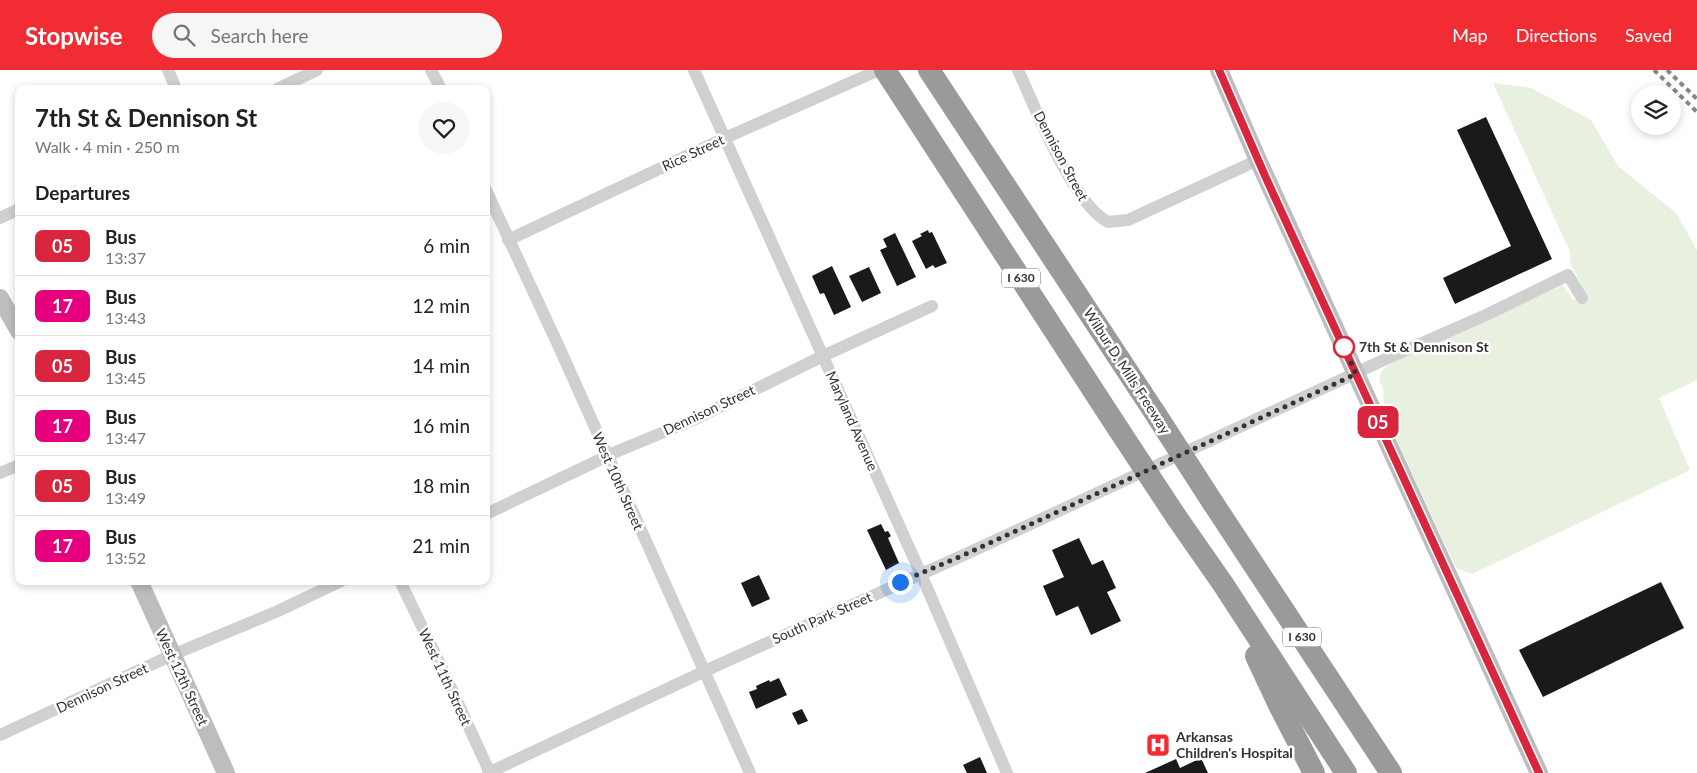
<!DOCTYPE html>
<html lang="en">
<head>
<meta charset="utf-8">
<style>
	body { margin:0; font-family:Lato,sans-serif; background:#f6f6f6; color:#202124; height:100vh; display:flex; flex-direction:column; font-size:19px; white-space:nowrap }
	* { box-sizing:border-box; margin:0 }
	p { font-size:16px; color:#757577 }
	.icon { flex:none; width:28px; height:28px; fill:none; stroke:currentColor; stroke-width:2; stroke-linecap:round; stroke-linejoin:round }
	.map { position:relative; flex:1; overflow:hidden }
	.side { position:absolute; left:15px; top:15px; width:475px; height:500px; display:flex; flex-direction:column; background:#fff; border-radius:10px; box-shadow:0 2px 8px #0003 }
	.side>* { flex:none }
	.badge { padding:0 10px; border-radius:8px; font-size:18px; line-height:32px }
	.buttons { position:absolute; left:1631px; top:15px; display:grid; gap:10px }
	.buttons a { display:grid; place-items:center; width:50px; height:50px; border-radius:50%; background:#fff; box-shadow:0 2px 8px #0003; font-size:25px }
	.you { position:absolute; width:25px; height:25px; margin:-12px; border:4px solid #fff; border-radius:50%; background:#1a73e8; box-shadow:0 0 0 8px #1a73e833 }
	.map>.badge { position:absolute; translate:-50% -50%; box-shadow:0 0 0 2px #fff }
	h2 { padding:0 20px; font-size:19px; line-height:45px }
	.round { display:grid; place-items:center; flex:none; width:52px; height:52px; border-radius:26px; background:#f6f6f6 }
	.headline { display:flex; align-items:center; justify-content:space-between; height:85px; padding:0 20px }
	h1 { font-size:24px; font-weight:700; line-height:38px }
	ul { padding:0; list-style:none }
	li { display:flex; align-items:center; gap:15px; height:60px; padding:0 20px; border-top:1px solid #e0e0e0 }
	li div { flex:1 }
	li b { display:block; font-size:19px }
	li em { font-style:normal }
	li .badge { min-width:55px; font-weight:700; text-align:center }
	header { display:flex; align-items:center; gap:30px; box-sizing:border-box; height:70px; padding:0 25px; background:#f22c33; color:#fff }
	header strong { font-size:24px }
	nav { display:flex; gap:28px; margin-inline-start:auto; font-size:18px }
	.search { width:350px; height:45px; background:#f6f6f6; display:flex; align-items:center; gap:12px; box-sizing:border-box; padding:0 18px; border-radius:28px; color:#757577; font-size:19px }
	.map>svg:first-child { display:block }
</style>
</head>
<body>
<header>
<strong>Stopwise</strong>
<div class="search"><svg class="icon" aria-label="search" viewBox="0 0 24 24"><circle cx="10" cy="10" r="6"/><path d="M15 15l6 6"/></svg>Search here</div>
<nav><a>Map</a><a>Directions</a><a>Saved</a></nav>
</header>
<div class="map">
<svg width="1697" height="703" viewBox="0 0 1697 703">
	<rect width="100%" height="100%" fill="#fff"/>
	<polygon fill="#e8f0e0" points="1493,13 1531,18 1591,50 1618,96 1676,143 1697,180 1697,310 1659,328 1690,400 1472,504 1456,498 1384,343 1383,318 1379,312 1381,302 1391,293 1563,215 1573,230 1587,227 1570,192 1570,182"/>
	<g fill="#1a1a1a">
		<polygon points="1486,47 1552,189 1455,234 1443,208 1511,176 1457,60"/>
		<polygon points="928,160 929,163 932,162 947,193 935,198 933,195 926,199 912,171 922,166 920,164"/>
		<polygon points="895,163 916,207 897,216 880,180 887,177 883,169"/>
		<polygon points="832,196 851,237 834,245 824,223 820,224 812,206"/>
		<polygon points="869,197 881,223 862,232 849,206"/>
		<polygon points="881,454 885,462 888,461 891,466 888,468 899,493 886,500 867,460"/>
		<polygon points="1079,468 1092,495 1103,490 1116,518 1107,522 1121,551 1091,565 1078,536 1056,546 1043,516 1064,507 1052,480"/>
		<polygon points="759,505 770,529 752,537 741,513"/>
		<polygon points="1661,512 1684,558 1543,627 1519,580"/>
		<polygon points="779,608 787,625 756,639 749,622 757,619 756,616 769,610 770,612"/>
		<polygon points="802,639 808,651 798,655 792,643"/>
		<polygon points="980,687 987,703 967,703 963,695"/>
		<polygon points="1201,688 1208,703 1145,703 1176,689 1180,698"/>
	</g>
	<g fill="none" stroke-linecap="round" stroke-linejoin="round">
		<g stroke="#d0d0d0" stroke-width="12">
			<polyline points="168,0 176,19"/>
			<polyline points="431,0 441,19"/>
			<polyline points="694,0 921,504 1007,703"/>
			<path d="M1018,0C1036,39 1072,133 1108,152L1128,150L1258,90"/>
			<polyline points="277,19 317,0"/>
			<polyline points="486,120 559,277 750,703"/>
			<polyline points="0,148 19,139"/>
			<polyline points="508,170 725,68 879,0"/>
			<polyline points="0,403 19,395"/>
			<polyline points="486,444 618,381 693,350 823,286 932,236"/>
			<polyline points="400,511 441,596 490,703"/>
			<polyline points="0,665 172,585 278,541 341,511"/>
			<polyline points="488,703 718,595 966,484 1388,288 1486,245 1568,205 1582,228"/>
		</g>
		<g stroke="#bdbdbd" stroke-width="18">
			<polyline points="1219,0 1258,90 1539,703"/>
			<polyline points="0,228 19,261"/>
			<polyline points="139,511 226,703"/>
		</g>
		<g stroke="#9a9a9a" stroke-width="22">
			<polyline points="885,0 1119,360"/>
			<polyline points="929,0 1155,343"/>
			<polyline points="1213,433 1391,703"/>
			<polyline points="1177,448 1223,514 1346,703"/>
			<polyline points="1256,586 1280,637 1314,703"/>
		</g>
		<g stroke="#888" stroke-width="4" stroke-dasharray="5 4" stroke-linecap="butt">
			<polyline points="1654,0 1697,42"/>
			<polyline points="1667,0 1697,29"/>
		</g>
		<g stroke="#9a9a9a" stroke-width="22">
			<polyline points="1155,343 1213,433"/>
			<polyline points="1119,360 1177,448"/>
		</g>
	</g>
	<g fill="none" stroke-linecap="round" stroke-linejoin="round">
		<g stroke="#fff" stroke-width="11">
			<polyline id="line" points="1219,0 1266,108 1539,703"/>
		</g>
		<use href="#line" stroke="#d7263d" stroke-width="8"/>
		<polyline stroke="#333" stroke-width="5" stroke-dasharray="0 9" points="900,512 966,484 1356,304 1340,268 1344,277"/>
	</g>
	<defs>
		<g id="hospital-square" transform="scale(1.25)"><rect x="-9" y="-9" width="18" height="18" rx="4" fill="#f22c33" stroke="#fff"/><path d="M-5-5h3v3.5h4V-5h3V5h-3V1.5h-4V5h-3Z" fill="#fff"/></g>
	</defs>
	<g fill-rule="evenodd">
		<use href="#hospital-square" x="1158" y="675"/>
	</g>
	<circle fill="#fff" stroke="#d7263d" stroke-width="2.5" cx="1344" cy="277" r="10"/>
	<g text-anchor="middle" stroke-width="5" stroke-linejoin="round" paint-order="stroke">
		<g fill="#fff" stroke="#707070" stroke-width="1">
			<rect x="1002" y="198.5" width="38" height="19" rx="4"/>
			<rect x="1283" y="557.5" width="38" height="19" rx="4"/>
		</g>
		<g font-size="12" font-weight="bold" fill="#333">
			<text x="1021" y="212">I 630</text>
			<text x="1302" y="571">I 630</text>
		</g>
		<g font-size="14" fill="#333" stroke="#fff">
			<text transform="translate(693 83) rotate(-25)" y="5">Rice Street</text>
			<text transform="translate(1061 86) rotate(62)" y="5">Dennison Street</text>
			<text transform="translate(1127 301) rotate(57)" y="5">Wilbur D. Mills Freeway</text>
			<text transform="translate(709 340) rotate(-25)" y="5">Dennison Street</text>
			<text transform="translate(852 351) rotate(66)" y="5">Maryland Avenue</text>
			<text transform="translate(618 411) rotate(66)" y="5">West 10th Street</text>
			<text transform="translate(822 548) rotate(-24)" y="5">South Park Street</text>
			<text transform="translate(182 607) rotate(65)" y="5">West 12th Street</text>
			<text transform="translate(445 607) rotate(65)" y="5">West 11th Street</text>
			<text transform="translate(102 618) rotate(-25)" y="5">Dennison Street</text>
		</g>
		<g font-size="14" font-weight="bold" fill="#333" stroke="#fff" text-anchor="start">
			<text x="1359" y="282">7th St &amp; Dennison St</text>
		</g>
		<g font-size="14" font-weight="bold" fill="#333" stroke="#fff" text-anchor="start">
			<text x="1176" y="672">Arkansas<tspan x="1176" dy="16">Children's Hospital</tspan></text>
		</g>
	</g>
</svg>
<div class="buttons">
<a><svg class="icon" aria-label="layers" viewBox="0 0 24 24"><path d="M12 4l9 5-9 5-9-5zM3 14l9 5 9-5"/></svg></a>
</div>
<div class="you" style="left:900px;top:512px"></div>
<b class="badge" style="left:1378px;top:352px;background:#d7263d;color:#fff">05</b>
<section class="side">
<div class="headline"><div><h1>7th St &amp; Dennison St</h1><p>Walk · 4 min · 250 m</p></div><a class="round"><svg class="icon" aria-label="heart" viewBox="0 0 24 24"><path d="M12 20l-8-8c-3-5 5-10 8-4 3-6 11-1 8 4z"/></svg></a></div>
<h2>Departures</h2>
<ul>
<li><span class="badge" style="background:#d7263d;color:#fff">05</span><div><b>Bus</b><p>13:37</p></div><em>6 min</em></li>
<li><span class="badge" style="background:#e6007e;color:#fff">17</span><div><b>Bus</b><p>13:43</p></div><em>12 min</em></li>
<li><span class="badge" style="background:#d7263d;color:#fff">05</span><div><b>Bus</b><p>13:45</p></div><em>14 min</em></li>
<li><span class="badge" style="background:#e6007e;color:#fff">17</span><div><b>Bus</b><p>13:47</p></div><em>16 min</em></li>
<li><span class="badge" style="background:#d7263d;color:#fff">05</span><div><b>Bus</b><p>13:49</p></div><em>18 min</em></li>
<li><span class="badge" style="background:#e6007e;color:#fff">17</span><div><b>Bus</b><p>13:52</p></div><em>21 min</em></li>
</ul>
</section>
</div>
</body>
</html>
